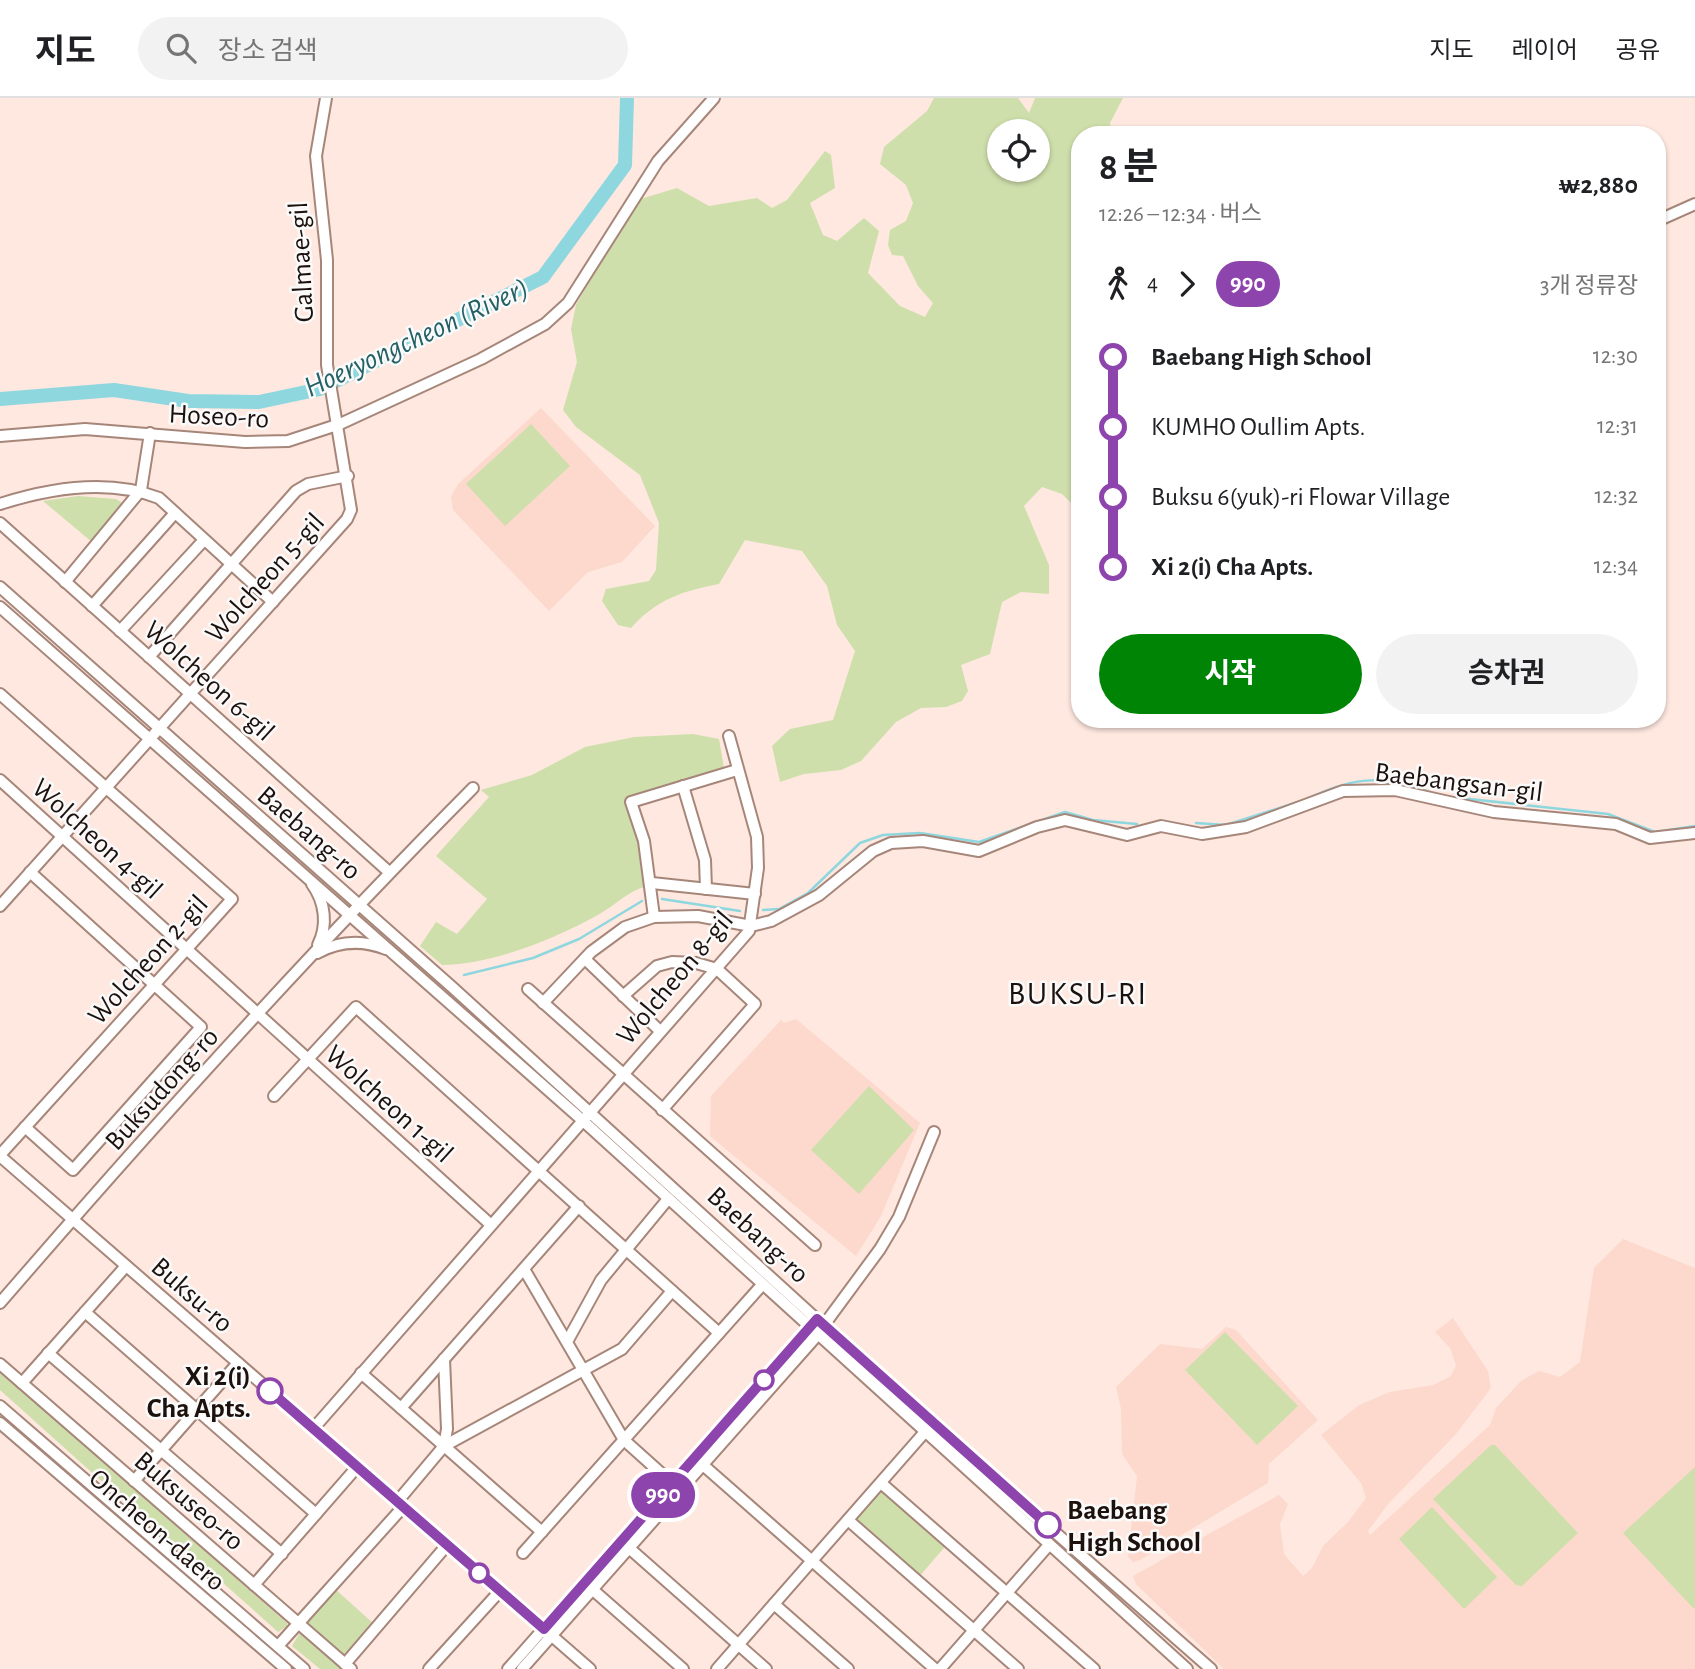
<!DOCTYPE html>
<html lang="ko">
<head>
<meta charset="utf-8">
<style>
	body { margin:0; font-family:"Alegreya Sans","Noto Sans KR",sans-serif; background:#f2f2f2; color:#202124; height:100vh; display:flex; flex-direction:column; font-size:26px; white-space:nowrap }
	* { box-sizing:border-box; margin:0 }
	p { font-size:23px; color:#757577 }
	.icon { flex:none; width:38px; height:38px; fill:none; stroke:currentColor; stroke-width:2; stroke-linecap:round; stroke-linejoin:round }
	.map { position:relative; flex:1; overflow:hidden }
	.sheet { position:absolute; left:1071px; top:28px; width:595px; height:602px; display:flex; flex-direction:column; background:#fff; border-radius:28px; box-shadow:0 2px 5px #0004 }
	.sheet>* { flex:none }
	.badge { padding:0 14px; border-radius:23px; font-size:24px; line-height:46px }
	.fabs { position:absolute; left:987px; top:21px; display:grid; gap:14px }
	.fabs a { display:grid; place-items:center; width:63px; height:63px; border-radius:50%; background:#fff; box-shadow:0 2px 5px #0004; font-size:35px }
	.map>.badge { position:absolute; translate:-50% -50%; box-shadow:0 0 0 4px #fff }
	.legs { display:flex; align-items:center; gap:10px; height:77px; padding:0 28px; font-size:23px }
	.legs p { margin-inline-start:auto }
	.head { display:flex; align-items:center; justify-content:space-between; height:119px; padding:0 28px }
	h1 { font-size:38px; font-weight:700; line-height:52px }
	.cta { display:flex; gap:14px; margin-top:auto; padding:14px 28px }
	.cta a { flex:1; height:80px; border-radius:42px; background:#008405; color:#fff; font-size:28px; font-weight:700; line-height:80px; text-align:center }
	.cta a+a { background:#f2f2f2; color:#202124 }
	ul { padding:0 28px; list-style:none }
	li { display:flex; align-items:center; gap:24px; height:70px; font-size:26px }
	li i { display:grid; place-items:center; width:10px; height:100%; margin:0 9px; background:currentColor }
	li i::after { content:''; width:18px; height:18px; margin:-9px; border:5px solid; border-radius:50%; background:#fff }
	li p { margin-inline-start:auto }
	li:first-child i { background:linear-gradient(#0000 50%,currentColor 0) }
	li:last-child i { background:linear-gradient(currentColor 50%,#0000 0) }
	header { display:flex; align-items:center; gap:42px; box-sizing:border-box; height:98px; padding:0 35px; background:#fff; border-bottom:2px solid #e0e0e0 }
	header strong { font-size:33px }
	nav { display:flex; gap:38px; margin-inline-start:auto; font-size:24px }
	.search { width:490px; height:63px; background:#f2f2f2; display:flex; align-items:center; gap:18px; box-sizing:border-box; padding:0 24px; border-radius:38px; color:#757577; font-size:26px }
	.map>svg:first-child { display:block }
</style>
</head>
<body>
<header>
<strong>지도</strong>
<div class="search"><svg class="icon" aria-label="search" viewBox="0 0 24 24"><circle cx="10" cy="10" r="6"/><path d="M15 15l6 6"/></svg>장소 검색</div>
<nav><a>지도</a><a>레이어</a><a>공유</a></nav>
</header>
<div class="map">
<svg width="1695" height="1571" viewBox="0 0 1695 1571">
	<rect width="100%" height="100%" fill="#fee8e0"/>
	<g fill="#fcd9cc">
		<polygon points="541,310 655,428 622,464 588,474 549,513 453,412 451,399 458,386"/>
		<polygon points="796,921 920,1025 881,1118 856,1158 710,1038 711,998 781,922 784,925"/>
		<polygon points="1623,1141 1695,1170 1695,1571 1224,1571 1136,1486 1133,1478 1279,1397 1288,1406 1280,1426 1284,1456 1303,1478 1312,1470 1323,1448 1348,1424 1366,1400 1361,1385 1321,1337 1359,1307 1390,1294 1433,1287 1451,1278 1456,1267 1450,1250 1435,1234 1453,1220 1488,1273 1491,1290 1456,1336 1388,1406 1368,1433 1370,1437 1490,1327 1496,1310 1521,1283 1539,1273 1560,1279 1580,1264 1594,1170"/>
		<polygon points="1226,1229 1236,1232 1318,1322 1269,1366 1268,1385 1140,1462 1133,1464 1128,1459 1137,1378 1122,1356 1121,1311 1116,1289 1160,1246 1202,1251"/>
	</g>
	<g fill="#cfdfab" fill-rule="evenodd">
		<path d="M934,0H1018L1029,15L1035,0H1123L1110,25L1111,37H1080V414L1062,396L1042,389L1024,408L1049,467V496L1021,494L1002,504L990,556L961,567L968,593L962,603L946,609L921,610L896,624L861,663L841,672L804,676L780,684L772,648L790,631L833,622L855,553L837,527L827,488L802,453L745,442L719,486C683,493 657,501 631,530L618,527L602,503L606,491L649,483L656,472L659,425L640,377L576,329L563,312L577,264L571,231L576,207L637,102L677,90L709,108L757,100L772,110L787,102L825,53L831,57L835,90L810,105L823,137L837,143L864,120L879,133L868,175L900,208L925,219L933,205L918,188L903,158L892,157L888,147L890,132L906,123L913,105L906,87L880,66L884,49L927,13ZM999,33H1038V72H999Z"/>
		<polygon points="531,326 570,368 505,428 466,386"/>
		<polygon points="78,398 116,401 124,406 92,444 43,403"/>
		<path d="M693,636L719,641L724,670L627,702L640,743L647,788C626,794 615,808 596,818C552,842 493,866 442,867L420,848L436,824L457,836L487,801L436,758L489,699L481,692L532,677L585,649L634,639Z"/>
		<polygon points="869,988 914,1032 859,1096 811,1052"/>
		<polygon points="1225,1234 1298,1308 1257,1347 1185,1272"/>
		<polygon points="0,1273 287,1525 287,1528 278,1534 222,1484 196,1468 0,1292"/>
		<polygon points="1491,1347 1495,1347 1578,1435 1522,1488 1516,1487 1433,1401"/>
		<polygon points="1695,1369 1695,1510 1694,1511 1623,1435"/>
		<polygon points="879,1383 949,1444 918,1480 847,1419"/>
		<polygon points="1432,1409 1497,1479 1464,1511 1399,1441"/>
		<polygon points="335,1491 374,1526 346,1559 341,1560 305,1524"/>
		<polygon points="299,1536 304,1536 344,1571 320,1571 292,1548"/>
	</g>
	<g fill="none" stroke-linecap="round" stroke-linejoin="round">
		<g stroke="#8ed7df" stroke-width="2.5">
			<polyline points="1451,699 1608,716 1655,734 1695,728"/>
			<path d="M1307,701C1356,677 1384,677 1435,696"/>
			<polyline points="1196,725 1226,727 1298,704"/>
			<polyline points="662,801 740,813"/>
			<polyline points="763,812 779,811 808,795 860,745 883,737 920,735 979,744 1065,714 1093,722 1137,726"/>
			<polyline points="464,877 533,860 579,841 642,803"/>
		</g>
		<polyline stroke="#8ed7df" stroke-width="14" points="0,301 114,292 188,303 259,304 320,291 543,179 625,67 627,0"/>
		<g stroke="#a7867a" stroke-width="14">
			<g id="minor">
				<polyline points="1657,123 1695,106"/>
				<polyline points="0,338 85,331 245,344 288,343 340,326 481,261 545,226 568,205 658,63 714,0"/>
				<path d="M0,406C50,390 108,380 159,400L273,504"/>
				<polyline points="0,425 389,774"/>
				<polyline points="65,484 141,392 150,335"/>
				<polyline points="0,489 452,889 936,1330 1211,1571"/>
				<polyline points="92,508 175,415"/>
				<polyline points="0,509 581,1021 1187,1571"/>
				<polyline points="120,533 204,442"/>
				<polyline points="149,559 296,393 308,386 348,378"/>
				<polyline points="0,596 232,801 0,1057"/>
				<polyline points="0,682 490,1126"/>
				<polyline points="683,688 705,762 706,791"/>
				<polyline points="652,785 755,796"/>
				<path d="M312,786C325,804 328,827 318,847"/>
				<polyline points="0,808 347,421 351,412 327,267 327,162 316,58 326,0"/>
				<polyline points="654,819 644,743 631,704 737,672"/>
				<path d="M317,855C339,843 363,842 386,851"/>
				<polyline points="585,861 660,933"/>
				<polyline points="528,891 815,1147"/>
				<polyline points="623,898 657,868 672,864 696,865 717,871 755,906 662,1012"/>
				<polyline points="543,905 591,854 625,829 654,819 698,818 751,828 771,823 819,797 873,753 891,745 923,743 979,753 1037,729 1065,722 1127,737 1161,728 1202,736 1246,729 1343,693 1395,692 1494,714 1616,726 1650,740 1695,735"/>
				<polyline points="274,998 356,909 719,1235"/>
				<polyline points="25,1029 73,1072 201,929 30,774"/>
				<polyline points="0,1058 590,1571"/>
				<polyline points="524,1171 624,1342 673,1386"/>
				<path d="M0,1205C152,1029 309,855 473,690"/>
				<polyline points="85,1214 316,1416"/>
				<polyline points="824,1227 880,1151 899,1119 934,1034"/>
				<polyline points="568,1242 601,1182 668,1101"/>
				<polyline points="48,1255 282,1456"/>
				<polyline points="444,1261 447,1331 444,1348"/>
				<polyline points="0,1266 351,1571"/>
				<polyline points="361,1275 542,1434"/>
				<polyline points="22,1285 126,1168"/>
				<polyline points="0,1308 304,1571"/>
				<polyline points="401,1310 579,1108"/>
				<polyline points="0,1325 286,1571"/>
				<polyline points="313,1331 749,833 758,770 757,739 729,638"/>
				<polyline points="703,1367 935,1571"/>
				<polyline points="134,1383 238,1265"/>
				<polyline points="881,1385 1094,1571"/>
				<polyline points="397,1404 444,1348 622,1251 672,1193"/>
				<polyline points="848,1422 1018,1571"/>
				<polyline points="629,1450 766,1571"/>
				<polyline points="523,1455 761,1188"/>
				<polyline points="254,1487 357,1369"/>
				<polyline points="593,1492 683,1571"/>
				<polyline points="774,1506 848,1571"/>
				<polyline points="278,1548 403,1409"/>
				<polyline points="345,1566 447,1447"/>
				<polyline points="429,1571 500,1493"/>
				<polyline points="508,1571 813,1226"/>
				<polyline points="522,1571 821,1233"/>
				<polyline points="717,1571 924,1335"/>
				<polyline points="940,1571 1048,1448"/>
			</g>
		</g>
		<use href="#minor" stroke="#fff" stroke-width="10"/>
	</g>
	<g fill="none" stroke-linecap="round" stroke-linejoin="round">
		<g stroke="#fff" stroke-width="16">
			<polyline id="line-1" points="270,1293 544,1531 817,1221 1048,1427"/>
		</g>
		<use href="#line-1" stroke="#8e44ad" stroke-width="10"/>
	</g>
	<g fill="#fff" stroke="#8e44ad" stroke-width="3.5">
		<circle cx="764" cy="1282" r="9"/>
		<circle cx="270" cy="1293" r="12"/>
		<circle cx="1048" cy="1427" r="12"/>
		<circle cx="479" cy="1475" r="9"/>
	</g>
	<g text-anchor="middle" stroke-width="5" stroke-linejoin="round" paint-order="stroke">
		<g font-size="28" fill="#1d110d" stroke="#fafafa">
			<text transform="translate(300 164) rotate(-93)" y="10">Galmae-gil</text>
			<text transform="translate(219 317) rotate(3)" y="10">Hoseo-ro</text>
			<text transform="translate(264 479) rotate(-48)" y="10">Wolcheon 5-gil</text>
			<text transform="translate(210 582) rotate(42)" y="10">Wolcheon 6-gil</text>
			<text transform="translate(1459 683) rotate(7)" y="10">Baebangsan-gil</text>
			<text transform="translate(310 734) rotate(41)" y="10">Baebang-ro</text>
			<text transform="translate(98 740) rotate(42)" y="10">Wolcheon 4-gil</text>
			<text transform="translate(147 861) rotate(-48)" y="10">Wolcheon 2-gil</text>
			<text transform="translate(674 879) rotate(-50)" y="10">Wolcheon 8-gil</text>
			<text transform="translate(161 990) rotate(-48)" y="10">Buksudong-ro</text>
			<text transform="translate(390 1005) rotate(42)" y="10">Wolcheon 1-gil</text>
			<text transform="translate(759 1136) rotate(43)" y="10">Baebang-ro</text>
			<text transform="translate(193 1196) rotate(41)" y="10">Buksu-ro</text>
			<text transform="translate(190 1402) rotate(41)" y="10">Buksuseo-ro</text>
			<text transform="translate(158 1431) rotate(41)" y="10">Oncheon-daero</text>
		</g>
		<g font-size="28" font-weight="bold" fill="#1d110d" stroke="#fafafa" text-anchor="end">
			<text x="251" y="1287">Xi 2(i)<tspan x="251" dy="32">Cha Apts.</tspan></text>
			<text x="1067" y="1421" text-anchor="start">Baebang<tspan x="1067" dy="32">High School</tspan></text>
		</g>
		<g font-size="30" font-style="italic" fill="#246167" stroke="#fafafa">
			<text transform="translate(416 239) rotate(-25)" y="10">Hoeryongcheon (River)</text>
		</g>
		<g font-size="32" letter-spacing="2" fill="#1d110d" stroke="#fafafa">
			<text x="1078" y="906">BUKSU-RI</text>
		</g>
	</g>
</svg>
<div class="fabs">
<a><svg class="icon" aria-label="locate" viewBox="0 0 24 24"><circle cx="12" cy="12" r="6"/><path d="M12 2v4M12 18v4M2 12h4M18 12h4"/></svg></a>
</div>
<b class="badge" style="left:663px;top:1397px;background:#8e44ad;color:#fff">990</b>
<section class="sheet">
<div class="head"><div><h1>8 분</h1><p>12:26 – 12:34 · 버스</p></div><b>₩2,880</b></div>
<div class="legs"><svg class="icon" aria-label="walk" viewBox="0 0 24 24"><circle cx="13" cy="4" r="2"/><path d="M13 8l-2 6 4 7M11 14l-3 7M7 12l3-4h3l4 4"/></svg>4<svg class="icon" aria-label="forward" viewBox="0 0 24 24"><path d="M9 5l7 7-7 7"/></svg><b class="badge" style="background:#8e44ad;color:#fff">990</b><p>3개 정류장</p></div>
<ul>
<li><i style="color:#8e44ad"></i><b>Baebang High School</b><p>12:30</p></li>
<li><i style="color:#8e44ad"></i><span>KUMHO Oullim Apts.</span><p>12:31</p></li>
<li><i style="color:#8e44ad"></i><span>Buksu 6(yuk)-ri Flowar Village</span><p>12:32</p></li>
<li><i style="color:#8e44ad"></i><b>Xi 2(i) Cha Apts.</b><p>12:34</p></li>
</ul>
<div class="cta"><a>시작</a><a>승차권</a></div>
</section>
</div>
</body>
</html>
